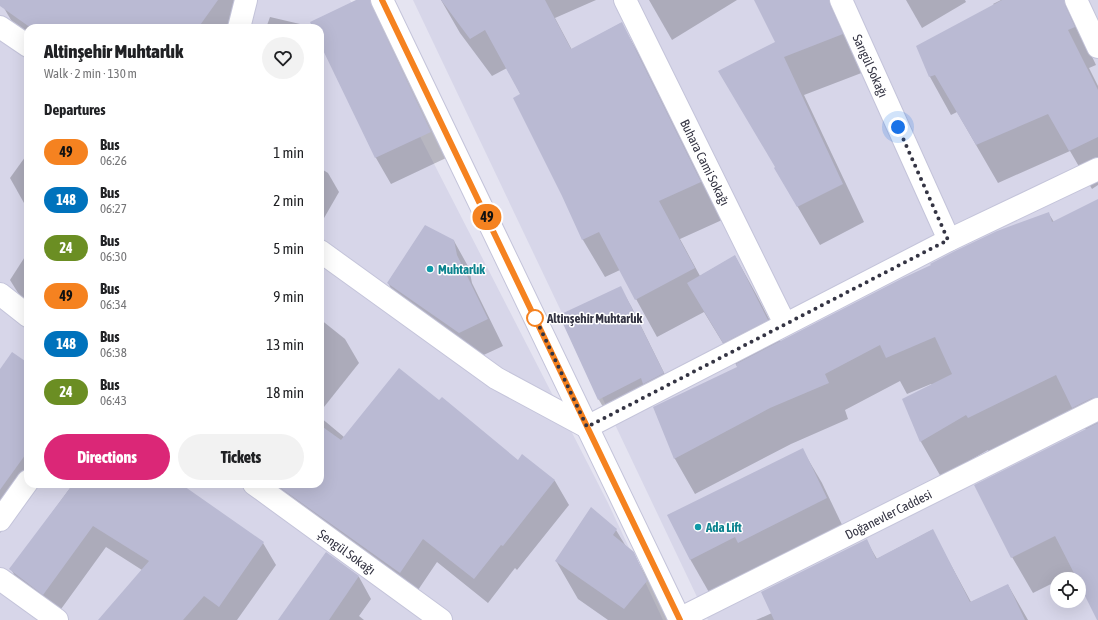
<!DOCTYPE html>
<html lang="en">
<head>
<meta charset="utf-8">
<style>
	body { margin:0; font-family:"Asap Condensed",sans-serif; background:#f2f2f2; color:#202124; height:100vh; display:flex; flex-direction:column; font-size:15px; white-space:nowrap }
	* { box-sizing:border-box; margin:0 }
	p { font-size:13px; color:#757577 }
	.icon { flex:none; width:22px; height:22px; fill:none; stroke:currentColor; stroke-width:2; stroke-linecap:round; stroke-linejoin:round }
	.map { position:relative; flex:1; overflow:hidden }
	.details { position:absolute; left:24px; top:24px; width:300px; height:464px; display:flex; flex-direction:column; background:#fff; border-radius:12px; box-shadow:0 4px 16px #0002 }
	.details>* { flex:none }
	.badge { padding:0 8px; border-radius:13px; font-size:14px; line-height:26px }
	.tools { position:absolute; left:1050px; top:572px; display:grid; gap:8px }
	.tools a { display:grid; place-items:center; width:36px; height:36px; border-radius:50%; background:#fff; box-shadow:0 4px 16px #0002; font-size:20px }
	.you { position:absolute; width:20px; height:20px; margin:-10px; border:3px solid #fff; border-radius:50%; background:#1a73e8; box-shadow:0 0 0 6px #1a73e833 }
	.map>.badge { position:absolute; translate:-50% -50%; box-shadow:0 0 0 2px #fff }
	h2 { padding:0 20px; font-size:15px; line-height:36px }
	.round { display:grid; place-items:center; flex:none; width:42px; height:42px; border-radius:21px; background:#f2f2f2 }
	.headline { display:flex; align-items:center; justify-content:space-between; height:68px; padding:0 20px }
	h1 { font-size:19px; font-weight:800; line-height:30px }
	.cta { display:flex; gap:8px; margin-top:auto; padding:8px 20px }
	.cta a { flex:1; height:46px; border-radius:24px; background:#db2777; color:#fff; font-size:16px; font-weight:800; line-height:46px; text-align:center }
	.cta a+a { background:#f2f2f2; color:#202124 }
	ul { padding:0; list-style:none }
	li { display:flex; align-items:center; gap:12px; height:48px; padding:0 20px }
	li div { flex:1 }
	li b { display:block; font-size:15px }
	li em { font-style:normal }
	li .badge { min-width:44px; font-weight:700; text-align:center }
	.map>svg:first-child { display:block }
</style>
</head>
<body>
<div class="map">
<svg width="1098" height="620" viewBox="0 0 1098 620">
	<rect width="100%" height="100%" fill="#e5e4f1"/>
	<g fill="#d7d6e9" fill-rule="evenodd">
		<path d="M0,0H350L608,503L663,620H0ZM28,28H320V484H28Z"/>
		<path d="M413,0H1098V620H708ZM1057,579H1079V601H1057Z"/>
	</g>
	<g fill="#0003">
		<polygon points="9,0 244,0 246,3 228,28 28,28 28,39 18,32 4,8"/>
		<polygon points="358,0 371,0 384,21 386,33 446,158 391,184 376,158 320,41 320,28 314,28"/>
		<polygon points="441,0 596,0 555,18 572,50 621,23 643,61 722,220 680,239 700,276 735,256 756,294 781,342 1049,214 1054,222 1098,201 1098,619 1079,582 1079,579 1078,579 1074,573 1062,579 1057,579 1057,581 1033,593 1012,557 976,485 1086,430 1075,412 989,453 988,450 941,477 921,442 932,385 931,384 907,394 900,381 845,410 848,419 791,444 695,494 675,459 654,408 738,368 704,312 657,337 620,270 605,277 583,240 563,195 521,95 507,68 492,76 460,33"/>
		<polygon points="649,0 737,0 672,40"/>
		<polygon points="755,0 833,0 864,72 804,95 864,222 820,245 775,168 776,42"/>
		<polygon points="906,0 965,0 966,2 922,28"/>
		<polygon points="1001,0 1073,0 1086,44 1096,65 1089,68 1098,86 1098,185 1092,189 1070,151 998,183 957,112 951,115 930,77 918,47 994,5 993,4"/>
		<polygon points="270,17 300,24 302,28 266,28"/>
		<polygon points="28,153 28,206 24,203 10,178"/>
		<polygon points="320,168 328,173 339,192 320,225"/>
		<polygon points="454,241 469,268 472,283 503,346 475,359 403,309 388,283"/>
		<polygon points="28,252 28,307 25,304 10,280"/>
		<polygon points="620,287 631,306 674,393 610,419 599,400"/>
		<polygon points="320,319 345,339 359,363 320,412"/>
		<polygon points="28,364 28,484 26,495 0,533 0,370"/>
		<polygon points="320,417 344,437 518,461 522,456 555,481 569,505 517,570 515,568 488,603 437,562 414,596 259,484 320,484"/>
		<polygon points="802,449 822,483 846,533 710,594 690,559"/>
		<polygon points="73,484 178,484 263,543 276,565 237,620 102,620 142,570 106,547 56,616 23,591 11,569"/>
		<polygon points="616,530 627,548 633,553 655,591 668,620 608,620 578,599 556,561"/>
		<polygon points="932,530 971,602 1008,585 1028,620 756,620 772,613 866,540 877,559"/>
		<polygon points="326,553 359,577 371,599 359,616 364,620 280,620"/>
	</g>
	<g fill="#babad3">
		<polygon points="0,0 218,0 198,28 31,28 0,6"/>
		<polygon points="356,0 370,0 371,5 431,132 375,158 320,44 320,28 313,28 310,22"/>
		<polygon points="441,0 545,0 571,49 622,22 701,182 659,201 695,268 635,300 599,232 582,240 562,196 513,98 520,94 485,30 470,39"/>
		<polygon points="754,0 829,0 830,5 843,34 784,57 843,184 797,207 774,168 775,167 718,71 775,42"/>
		<polygon points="1002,0 1064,0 1065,5 1075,27 1068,30 1098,90 1098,137 1069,151 1048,114 976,145 935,75 929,77 916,46"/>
		<polygon points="1098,199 1098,397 1092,398 1072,408 1056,375 968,418 966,415 920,442 902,399 952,374 935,337 886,358 880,345 825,374 829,383 770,408 674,459 653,407 737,367 736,364 903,278 931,265 930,264 955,251 997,231 1049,212 1052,222"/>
		<polygon points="425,225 454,240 457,255 488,319 459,333 387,283"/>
		<polygon points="735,255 768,320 723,343 687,283"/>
		<polygon points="621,286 664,373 643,384 641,378 598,400 559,315"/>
		<polygon points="12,352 28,363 28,451 0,490 0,369"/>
		<polygon points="399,368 439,400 442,397 518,460 522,454 555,480 503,546 501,545 474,579 423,539 400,573 275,484 320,484 320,425 341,440"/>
		<polygon points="1098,423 1098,620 1097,620 1079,584 1079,579 1077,579 1055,536 1011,558 974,485"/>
		<polygon points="803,448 827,498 738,543 735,537 690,560 667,515"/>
		<polygon points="73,484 181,484 264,542 219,607 204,596 183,620 98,620 149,561 93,526 43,595 9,569"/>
		<polygon points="591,507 617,529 613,535 634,552 647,581 624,609 555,561"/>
		<polygon points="933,529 970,602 1008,584 1025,620 774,620 761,592 867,539 876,559"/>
		<polygon points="326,552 359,576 329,620 278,620"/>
	</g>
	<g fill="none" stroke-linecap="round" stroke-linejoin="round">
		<g stroke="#c4c4da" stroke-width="24">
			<g id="minor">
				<polyline points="382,0 680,620"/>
				<path id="s1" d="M625,0L785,324"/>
				<path id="s2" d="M841,0L949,240"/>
				<polyline points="1076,0 1098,47"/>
				<polyline points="0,27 28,46"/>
				<polyline points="239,28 246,0"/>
				<polyline points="320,251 496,378 587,427 949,240 1098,169"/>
				<polyline points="0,294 28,316"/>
				<path id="s3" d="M254,484L441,620"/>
				<polyline points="0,520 28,481"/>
				<polyline points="0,579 57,620"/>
				<path id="s4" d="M679,619L1098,409"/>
			</g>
		</g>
		<use href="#minor" stroke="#fff" stroke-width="22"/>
	</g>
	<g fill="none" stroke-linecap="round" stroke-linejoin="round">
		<g stroke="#fff" stroke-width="9">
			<polyline id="line" points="382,0 680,620"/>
		</g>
		<use href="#line" stroke="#f58220" stroke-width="6"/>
		<polyline stroke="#343443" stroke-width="4" stroke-dasharray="0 7.2" points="535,318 533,313 587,427 948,240 898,127"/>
	</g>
	<g fill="#0f9aa8" stroke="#fff" stroke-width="1.5">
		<circle cx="430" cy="269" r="4"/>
		<circle cx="698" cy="527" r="4"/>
	</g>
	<circle fill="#fff" stroke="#f58220" stroke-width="2" cx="535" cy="318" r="8"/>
	<g text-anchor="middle" stroke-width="3" stroke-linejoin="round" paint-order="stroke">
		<g font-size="13" fill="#343443" stroke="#fff">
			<text dy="5" stroke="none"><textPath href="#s2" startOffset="72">Sarıgül Sokağı</textPath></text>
			<text dy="5" stroke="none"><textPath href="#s1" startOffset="181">Buhara Cami Sokağı</textPath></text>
			<text dy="5" stroke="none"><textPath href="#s4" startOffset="234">Doğanevler Caddesi</textPath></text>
			<text dy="5" stroke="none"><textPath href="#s3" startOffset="115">Şengül Sokağı</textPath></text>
		</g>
		<g font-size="13" font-weight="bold" fill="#0d838f" stroke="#fff" text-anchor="start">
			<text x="438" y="274">Muhtarlık</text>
			<text x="706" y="532">Ada Lift</text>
		</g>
		<g font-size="13" font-weight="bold" fill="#343443" stroke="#fff" text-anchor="start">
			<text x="547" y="323">Altinşehir Muhtarlık</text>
		</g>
	</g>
</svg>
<div class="tools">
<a><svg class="icon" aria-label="locate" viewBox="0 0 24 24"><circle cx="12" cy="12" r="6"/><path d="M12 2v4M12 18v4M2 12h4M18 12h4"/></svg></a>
</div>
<div class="you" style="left:898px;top:127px"></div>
<b class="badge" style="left:487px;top:217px;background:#f58220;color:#111">49</b>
<section class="details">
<div class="headline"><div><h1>Altinşehir Muhtarlık</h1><p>Walk · 2 min · 130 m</p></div><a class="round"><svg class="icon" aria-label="heart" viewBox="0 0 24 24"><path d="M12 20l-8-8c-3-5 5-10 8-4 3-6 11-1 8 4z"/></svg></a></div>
<h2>Departures</h2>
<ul>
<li><span class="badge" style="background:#f58220;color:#111">49</span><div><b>Bus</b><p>06:26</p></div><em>1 min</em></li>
<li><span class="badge" style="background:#0072bc;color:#fff">148</span><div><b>Bus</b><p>06:27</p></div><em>2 min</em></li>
<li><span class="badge" style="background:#6b8e23;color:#fff">24</span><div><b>Bus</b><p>06:30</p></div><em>5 min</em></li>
<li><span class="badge" style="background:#f58220;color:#111">49</span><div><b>Bus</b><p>06:34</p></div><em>9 min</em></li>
<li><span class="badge" style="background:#0072bc;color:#fff">148</span><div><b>Bus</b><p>06:38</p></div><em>13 min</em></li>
<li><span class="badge" style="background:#6b8e23;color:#fff">24</span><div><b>Bus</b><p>06:43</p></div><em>18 min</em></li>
</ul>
<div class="cta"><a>Directions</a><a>Tickets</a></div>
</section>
</div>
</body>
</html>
